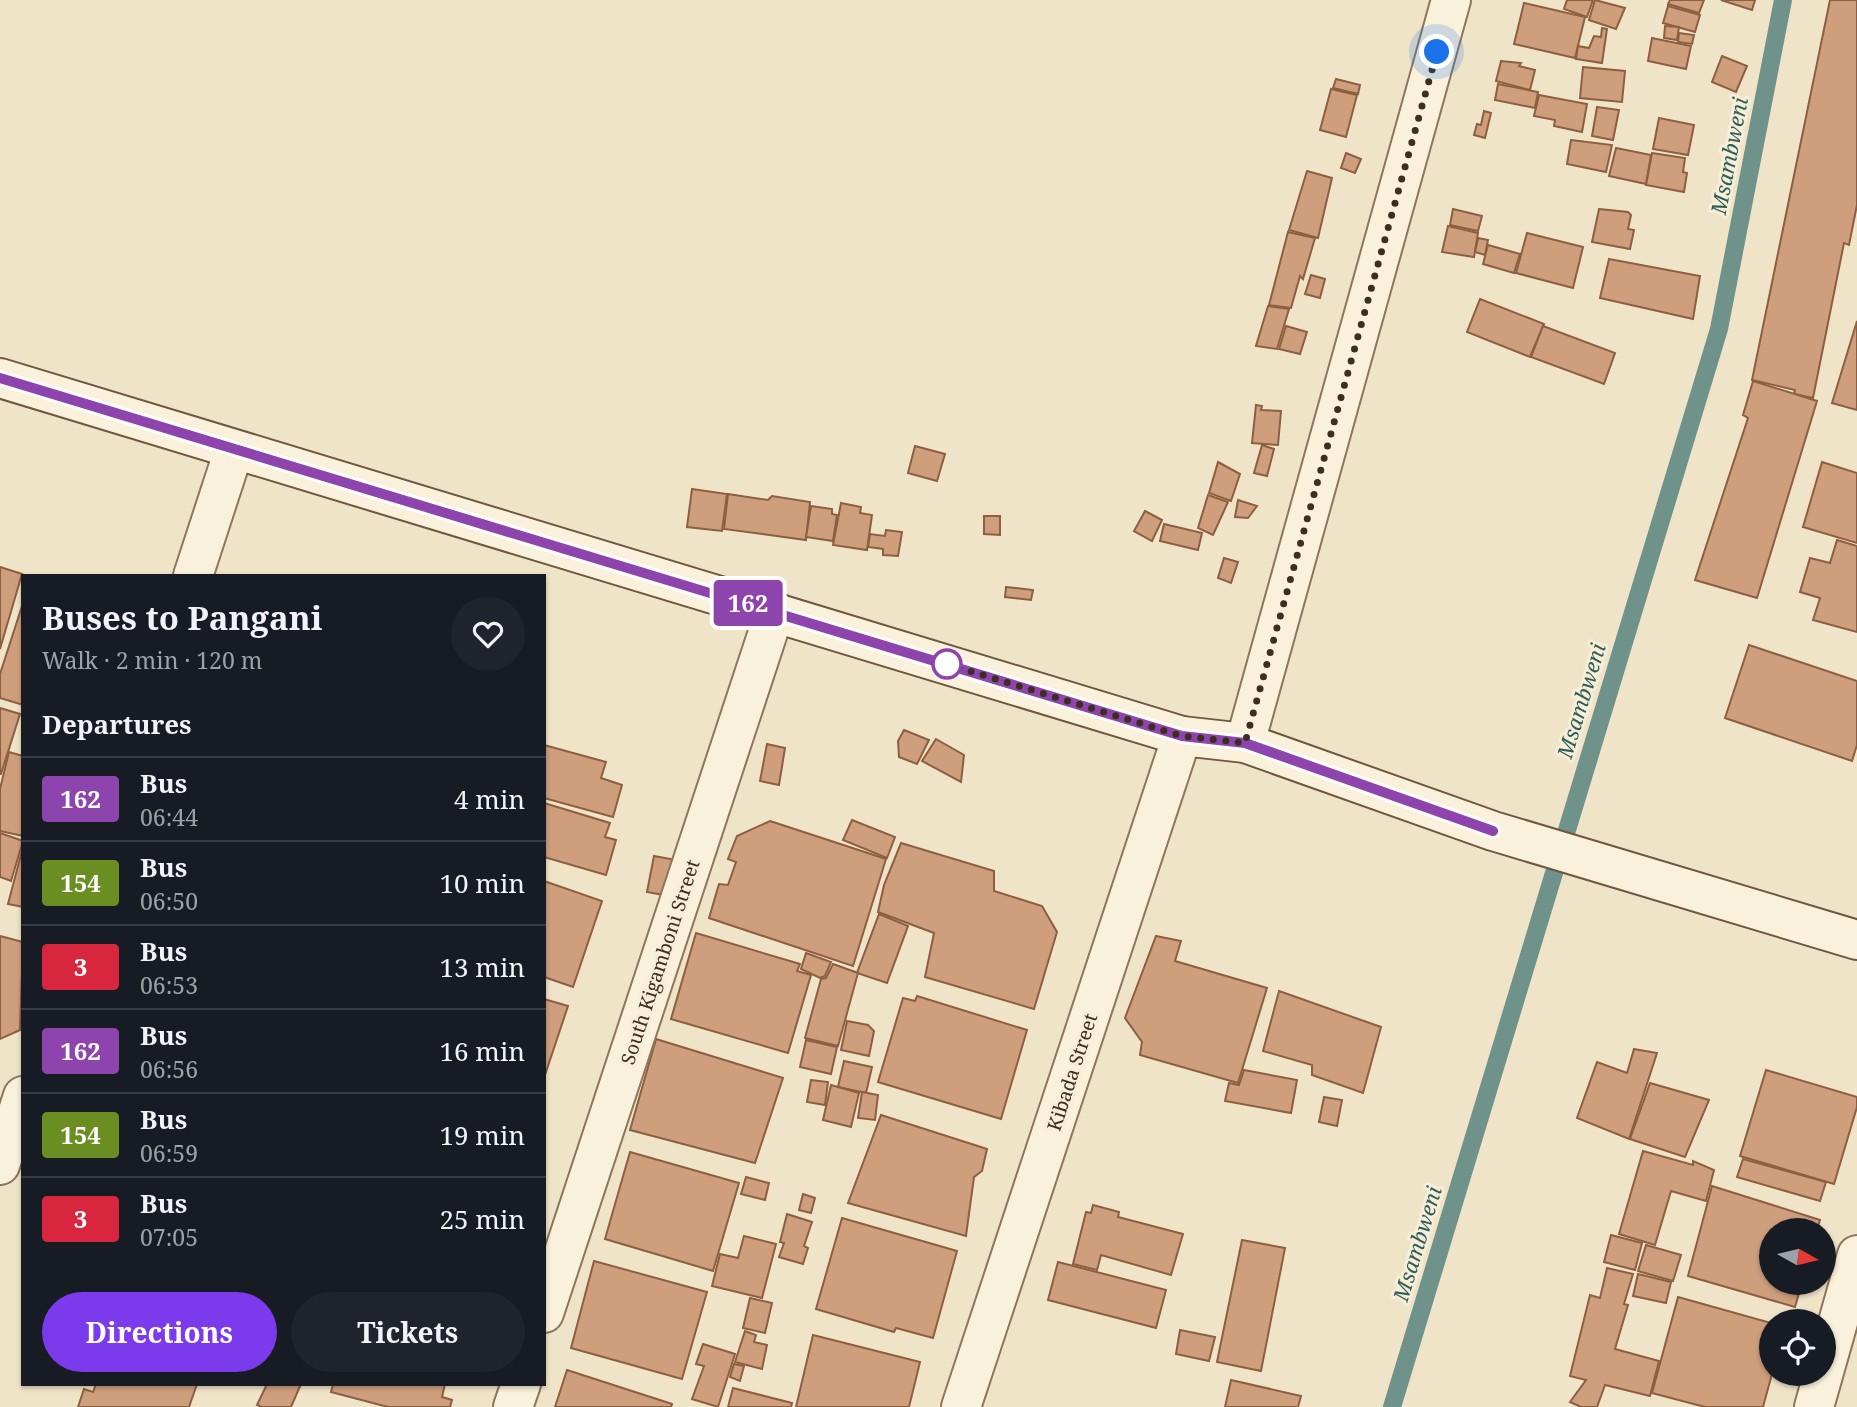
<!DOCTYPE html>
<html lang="en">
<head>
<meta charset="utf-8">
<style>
	body { margin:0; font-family:"Noto Serif",serif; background:#20242c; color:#f1f3f6; height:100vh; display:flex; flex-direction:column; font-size:26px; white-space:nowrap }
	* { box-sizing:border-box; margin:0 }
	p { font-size:23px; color:#9ea1a6 }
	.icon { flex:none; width:38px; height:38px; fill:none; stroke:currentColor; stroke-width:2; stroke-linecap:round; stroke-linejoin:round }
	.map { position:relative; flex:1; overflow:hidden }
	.sheet { position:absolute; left:21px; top:574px; width:525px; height:812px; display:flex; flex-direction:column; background:#171b24; border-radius:0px; box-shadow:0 2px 5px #0004 }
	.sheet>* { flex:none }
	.badge { padding:0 14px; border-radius:5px; font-size:24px; line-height:46px }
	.needle { width:46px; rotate:98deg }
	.fabs { position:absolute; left:1759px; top:1218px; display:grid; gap:14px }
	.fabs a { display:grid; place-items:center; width:77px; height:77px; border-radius:50%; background:#171b24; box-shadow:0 2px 5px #0004; font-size:35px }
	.you { position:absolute; width:35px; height:35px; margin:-18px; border:5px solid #fff; border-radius:50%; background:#1a73e8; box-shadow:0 0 0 10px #1a73e833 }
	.map>.badge { position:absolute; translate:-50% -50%; box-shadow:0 0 0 4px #fff }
	h2 { padding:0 21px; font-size:26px; line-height:63px }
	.round { display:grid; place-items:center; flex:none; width:74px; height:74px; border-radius:37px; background:#20242c }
	.summary { display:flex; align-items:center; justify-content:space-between; height:119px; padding:0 21px }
	h1 { font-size:33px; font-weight:700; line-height:52px }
	.action { display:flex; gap:14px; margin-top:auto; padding:14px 21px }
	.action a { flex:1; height:80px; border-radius:42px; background:#7c3aed; color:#fff; font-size:28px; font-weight:700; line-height:80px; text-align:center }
	.action a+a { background:#20242c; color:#f1f3f6 }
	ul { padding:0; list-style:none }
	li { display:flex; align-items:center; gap:21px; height:84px; padding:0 21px; border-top:2px solid #363941 }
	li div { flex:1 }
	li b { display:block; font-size:26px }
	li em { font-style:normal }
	li .badge { min-width:77px; font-weight:700; text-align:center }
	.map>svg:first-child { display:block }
</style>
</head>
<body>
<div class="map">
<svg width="1857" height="1407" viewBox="0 0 1857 1407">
	<rect width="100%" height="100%" fill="#f0e4c8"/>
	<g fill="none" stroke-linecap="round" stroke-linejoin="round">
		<polyline stroke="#6f938a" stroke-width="18" points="1392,1407 1719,329 1783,0"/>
	</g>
	<g fill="#cf9f7d" stroke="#8d5f41" stroke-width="2">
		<polygon points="1567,0 1593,0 1587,17 1564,9"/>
		<polygon points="1595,0 1625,8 1616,29 1589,20"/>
		<polygon points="1670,0 1704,0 1699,13 1668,4"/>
		<polygon points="1721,0 1755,0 1752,10"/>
		<polygon points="1830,0 1857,0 1857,205 1849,245 1844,243 1813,398 1794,394 1795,390 1752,380"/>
		<polygon points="1524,3 1585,17 1575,58 1514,44"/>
		<polygon points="1668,6 1700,15 1695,32 1663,23"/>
		<polygon points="1665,26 1679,27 1677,40 1664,38"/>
		<polygon points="1602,28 1607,29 1602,63 1576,59 1578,46 1589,48 1594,36 1601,37"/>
		<polygon points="1679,33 1694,35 1692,44 1678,42"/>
		<polygon points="1652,38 1691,46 1686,69 1648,61"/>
		<polygon points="1722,56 1747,66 1736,92 1712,82"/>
		<polygon points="1501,61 1521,63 1519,66 1535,70 1530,90 1496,81"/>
		<polygon points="1583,67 1625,71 1622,102 1580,98"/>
		<polygon points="1336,79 1360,85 1358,94 1333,88"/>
		<polygon points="1498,84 1538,92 1535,108 1495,100"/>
		<polygon points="1331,89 1357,95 1346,137 1320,130"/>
		<polygon points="1539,95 1587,104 1582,132 1554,126 1555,120 1534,116"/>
		<polygon points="1597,107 1619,110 1613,140 1592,136"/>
		<polygon points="1484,111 1491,113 1485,138 1474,135 1477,124 1481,125"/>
		<polygon points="1659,118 1694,125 1688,155 1653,149"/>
		<polygon points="1571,140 1612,145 1606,172 1567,164"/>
		<polygon points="1616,148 1651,155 1646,184 1609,176"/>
		<polygon points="1346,153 1361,159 1355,173 1341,168"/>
		<polygon points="1652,153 1685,158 1683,172 1687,173 1684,192 1646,185"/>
		<polygon points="1307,171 1332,178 1318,238 1289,230"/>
		<polygon points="1453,209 1482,216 1478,231 1450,225"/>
		<polygon points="1599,209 1628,212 1631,215 1628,229 1634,230 1630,249 1592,242"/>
		<polygon points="1448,226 1478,233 1474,257 1442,252"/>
		<polygon points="1288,232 1315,238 1303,279 1300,276 1291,308 1269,305"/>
		<polygon points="1527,233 1583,247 1573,288 1516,273"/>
		<polygon points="1478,238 1488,240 1485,255 1475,252"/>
		<polygon points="1488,245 1520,254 1514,273 1483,264"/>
		<polygon points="1609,259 1700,276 1693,319 1600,298"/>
		<polygon points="1311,275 1325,279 1320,298 1305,294"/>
		<polygon points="1480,299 1544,324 1530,357 1467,332"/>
		<polygon points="1268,306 1289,309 1277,349 1256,346"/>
		<polygon points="1857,321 1857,410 1832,403"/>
		<polygon points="1286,326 1307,332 1300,354 1279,349"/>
		<polygon points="1543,326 1615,353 1604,384 1531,357"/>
		<polygon points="1753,381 1817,401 1757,598 1695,580 1748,418 1743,415"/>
		<polygon points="1256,405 1262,406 1261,410 1281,411 1278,445 1252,443"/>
		<polygon points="1262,445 1274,449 1267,476 1254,473"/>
		<polygon points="915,446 945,454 937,481 908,473"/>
		<polygon points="1218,462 1240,474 1231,501 1209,493"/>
		<polygon points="1822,462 1857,473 1857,543 1803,527"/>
		<polygon points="692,489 727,494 722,531 687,527"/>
		<polygon points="728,494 768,500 772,496 810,502 806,540 724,529"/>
		<polygon points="1208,495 1228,502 1213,535 1198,528"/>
		<polygon points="1238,500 1257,506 1248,518 1235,517"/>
		<polygon points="841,503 861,507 860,513 872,515 867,550 833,545"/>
		<polygon points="811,506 832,509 832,514 837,515 833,541 806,537"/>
		<polygon points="1145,511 1162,520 1152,541 1134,531"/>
		<polygon points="984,516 1000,516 1000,535 984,534"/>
		<polygon points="1164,524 1202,533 1198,550 1160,541"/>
		<polygon points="886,530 902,532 898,556 883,555 883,549 868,547 870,534 885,536"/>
		<polygon points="1837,540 1857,546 1857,632 1813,620 1820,598 1800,592 1810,558 1830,563"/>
		<polygon points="1224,558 1238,562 1231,583 1218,578"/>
		<polygon points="0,567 22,574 0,649"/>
		<polygon points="1006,587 1033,590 1031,600 1005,597"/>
		<polygon points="23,603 23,705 0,698 0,674"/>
		<polygon points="1749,645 1857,681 1857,745 1852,761 1725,718"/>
		<polygon points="0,708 20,714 1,774 0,774"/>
		<polygon points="904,730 929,740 917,764 899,757 898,741"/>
		<polygon points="936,739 964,755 961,782 922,761"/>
		<polygon points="767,744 785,748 779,785 760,781"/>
		<polygon points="544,745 606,762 601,778 622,785 613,817 544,798"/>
		<polygon points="9,752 23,756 23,836 0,831 0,789"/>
		<polygon points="544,803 610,823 605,837 616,840 606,875 544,857"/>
		<polygon points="852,820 895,837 887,858 843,840"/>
		<polygon points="770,821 886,859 853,966 709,918 719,884 728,885 736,862 728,859 737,836"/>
		<polygon points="0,833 23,841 11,881 0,877"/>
		<polygon points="901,843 994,871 994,891 1042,906 1057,932 1034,1009 925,977 934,933 878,912 884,885"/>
		<polygon points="23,847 23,907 8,904"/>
		<polygon points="654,856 676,860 669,896 647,892"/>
		<polygon points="544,881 602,901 573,987 544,977"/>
		<polygon points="879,914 908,926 887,983 857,973"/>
		<polygon points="696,933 800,964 797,971 811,975 788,1053 671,1019"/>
		<polygon points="0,936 23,942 20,1030 0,1039"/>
		<polygon points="1156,936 1181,941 1175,961 1267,988 1238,1083 1140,1055 1142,1042 1125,1018"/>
		<polygon points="806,953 831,962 825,976 820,978 801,969"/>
		<polygon points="833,964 858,973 838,1046 805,1038 821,979 826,978"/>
		<polygon points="1279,991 1381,1027 1363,1093 1312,1075 1312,1065 1263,1051"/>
		<polygon points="917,996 1027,1030 1001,1119 878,1082 903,998 915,1001"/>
		<polygon points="544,999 568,1006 544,1078"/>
		<polygon points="847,1021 868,1025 874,1031 869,1056 841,1050"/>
		<polygon points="656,1039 783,1078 755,1163 630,1130"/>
		<polygon points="806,1040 837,1047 831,1074 800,1067"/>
		<polygon points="1634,1049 1657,1053 1629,1139 1577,1118 1597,1062 1627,1073"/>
		<polygon points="844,1061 872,1067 866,1093 838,1087"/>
		<polygon points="1244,1070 1297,1080 1291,1113 1225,1101 1229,1083 1239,1085"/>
		<polygon points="1766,1070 1857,1097 1857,1107 1834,1184 1740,1156"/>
		<polygon points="811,1080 828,1082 825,1105 807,1102"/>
		<polygon points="1650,1083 1709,1100 1685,1157 1630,1139"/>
		<polygon points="831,1085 859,1093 851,1127 823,1120"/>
		<polygon points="862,1092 878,1095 875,1120 858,1118"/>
		<polygon points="1324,1097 1342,1100 1337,1126 1319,1122"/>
		<polygon points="881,1115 987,1149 982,1171 974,1177 966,1236 848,1203"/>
		<polygon points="1643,1151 1693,1165 1693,1161 1714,1170 1706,1201 1671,1191 1655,1245 1619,1234"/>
		<polygon points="630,1152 739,1183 713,1271 605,1239"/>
		<polygon points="1743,1159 1826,1182 1820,1201 1737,1177"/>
		<polygon points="746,1177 769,1183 765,1200 741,1194"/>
		<polygon points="1712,1186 1820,1220 1817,1230 1771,1230 1771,1283 1802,1283 1795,1307 1688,1276"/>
		<polygon points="803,1194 815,1198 811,1213 799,1210"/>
		<polygon points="1093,1205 1119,1212 1118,1217 1183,1234 1171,1275 1101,1255 1097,1270 1073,1264 1086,1212 1091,1213"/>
		<polygon points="787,1214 812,1222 804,1246 808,1248 803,1264 779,1257 784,1243 780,1242"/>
		<polygon points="842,1218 957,1251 933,1338 896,1328 894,1332 816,1309"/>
		<polygon points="1611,1235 1642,1243 1635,1270 1604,1262"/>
		<polygon points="744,1236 776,1244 762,1298 712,1286 720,1254 738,1258"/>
		<polygon points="1242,1240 1285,1248 1261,1371 1217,1362"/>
		<polygon points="1646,1245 1681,1255 1673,1281 1638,1271"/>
		<polygon points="594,1261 707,1292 682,1379 571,1348"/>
		<polygon points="1058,1262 1166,1290 1156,1328 1048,1300"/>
		<polygon points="1607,1268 1633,1274 1624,1304 1628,1305 1615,1349 1659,1361 1650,1396 1605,1385 1597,1407 1581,1407 1570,1402 1586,1380 1570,1376 1590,1295 1600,1298"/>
		<polygon points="1638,1274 1671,1282 1666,1303 1633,1296"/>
		<polygon points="1678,1297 1771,1323 1772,1374 1763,1407 1705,1407 1652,1393"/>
		<polygon points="750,1298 772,1303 765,1333 743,1328"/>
		<polygon points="1180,1330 1215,1337 1209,1361 1176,1354"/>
		<polygon points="745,1331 756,1335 754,1342 767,1345 762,1369 735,1362"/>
		<polygon points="813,1335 920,1362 909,1407 796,1407"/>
		<polygon points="703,1344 735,1354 718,1407 692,1399 704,1366 696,1364"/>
		<polygon points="734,1364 744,1366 740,1381 730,1377"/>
		<polygon points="567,1370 672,1404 671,1407 555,1407"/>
		<polygon points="1231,1380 1301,1396 1298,1407 1225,1407"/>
		<polygon points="96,1384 197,1384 189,1407 78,1407 84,1389 93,1392"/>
		<polygon points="267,1384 301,1384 291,1407 262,1407 257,1405"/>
		<polygon points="333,1384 445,1384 442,1397 452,1400 450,1407 388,1407 331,1392"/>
		<polygon points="733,1388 792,1403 791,1407 728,1407"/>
	</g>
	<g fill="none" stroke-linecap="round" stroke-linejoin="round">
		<g stroke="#8d765c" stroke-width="42">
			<g id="minor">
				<polyline points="193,576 234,450"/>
				<polyline points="1245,743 1451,0"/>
				<polyline points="0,1165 23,1096"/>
				<polyline points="544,1313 775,611"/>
				<polyline points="513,1407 521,1384"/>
				<polyline points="961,1407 1182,736"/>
				<polyline points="1814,1407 1857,1255"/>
			</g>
		</g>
		<g stroke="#6f573f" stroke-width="42">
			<polyline id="secondary" points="0,378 1182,736 1245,743 1493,831 1857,940"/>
		</g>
		<use href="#minor" stroke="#faf1dc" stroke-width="38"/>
		<use href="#secondary" stroke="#faf1dc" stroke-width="38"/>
	</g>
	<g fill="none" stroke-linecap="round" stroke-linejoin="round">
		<g stroke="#fff" stroke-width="16">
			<polyline id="line" points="0,378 1182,736 1245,743 1493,831"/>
		</g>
		<use href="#line" stroke="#8e44ad" stroke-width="10"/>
		<polyline stroke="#3d2e20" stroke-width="7" stroke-dasharray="0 12.6" points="947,664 1182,736 1245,743 1437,52"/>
	</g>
	<circle fill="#fff" stroke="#8e44ad" stroke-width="3.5" cx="947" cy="664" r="14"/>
	<g text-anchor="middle" stroke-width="6" stroke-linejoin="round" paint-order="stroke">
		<g font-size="19" fill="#3d2e20" stroke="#f7eed8">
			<text transform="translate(660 962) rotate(-72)" y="7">South Kigamboni Street</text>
			<text transform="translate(1072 1072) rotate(-72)" y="7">Kibada Street</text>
		</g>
		<g font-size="21" font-style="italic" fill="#2f5d5a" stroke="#f7eed8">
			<text transform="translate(1730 156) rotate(-79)" y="7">Msambweni</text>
			<text transform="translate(1582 701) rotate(-73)" y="7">Msambweni</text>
			<text transform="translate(1418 1244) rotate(-73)" y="7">Msambweni</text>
		</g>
	</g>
</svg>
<div class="fabs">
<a><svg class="needle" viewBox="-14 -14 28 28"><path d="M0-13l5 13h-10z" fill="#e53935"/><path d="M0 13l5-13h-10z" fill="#9ea1a6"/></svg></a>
<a><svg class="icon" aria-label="locate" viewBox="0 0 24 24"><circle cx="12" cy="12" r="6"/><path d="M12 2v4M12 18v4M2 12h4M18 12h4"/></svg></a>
</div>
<div class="you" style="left:1437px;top:52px"></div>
<b class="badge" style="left:748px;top:603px;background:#8e44ad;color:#fff">162</b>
<section class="sheet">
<div class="summary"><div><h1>Buses to Pangani</h1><p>Walk · 2 min · 120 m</p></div><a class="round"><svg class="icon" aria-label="heart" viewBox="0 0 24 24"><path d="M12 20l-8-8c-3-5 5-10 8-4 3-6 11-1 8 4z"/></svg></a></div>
<h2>Departures</h2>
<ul>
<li><span class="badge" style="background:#8e44ad;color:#fff">162</span><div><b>Bus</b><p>06:44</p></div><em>4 min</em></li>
<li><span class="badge" style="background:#6b8e23;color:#fff">154</span><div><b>Bus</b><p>06:50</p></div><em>10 min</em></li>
<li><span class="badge" style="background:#d7263d;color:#fff">3</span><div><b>Bus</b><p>06:53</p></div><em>13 min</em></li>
<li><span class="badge" style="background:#8e44ad;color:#fff">162</span><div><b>Bus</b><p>06:56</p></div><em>16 min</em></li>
<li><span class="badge" style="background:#6b8e23;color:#fff">154</span><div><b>Bus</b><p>06:59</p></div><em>19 min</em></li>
<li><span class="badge" style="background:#d7263d;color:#fff">3</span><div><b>Bus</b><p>07:05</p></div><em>25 min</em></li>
</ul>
<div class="action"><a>Directions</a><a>Tickets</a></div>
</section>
</div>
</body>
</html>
